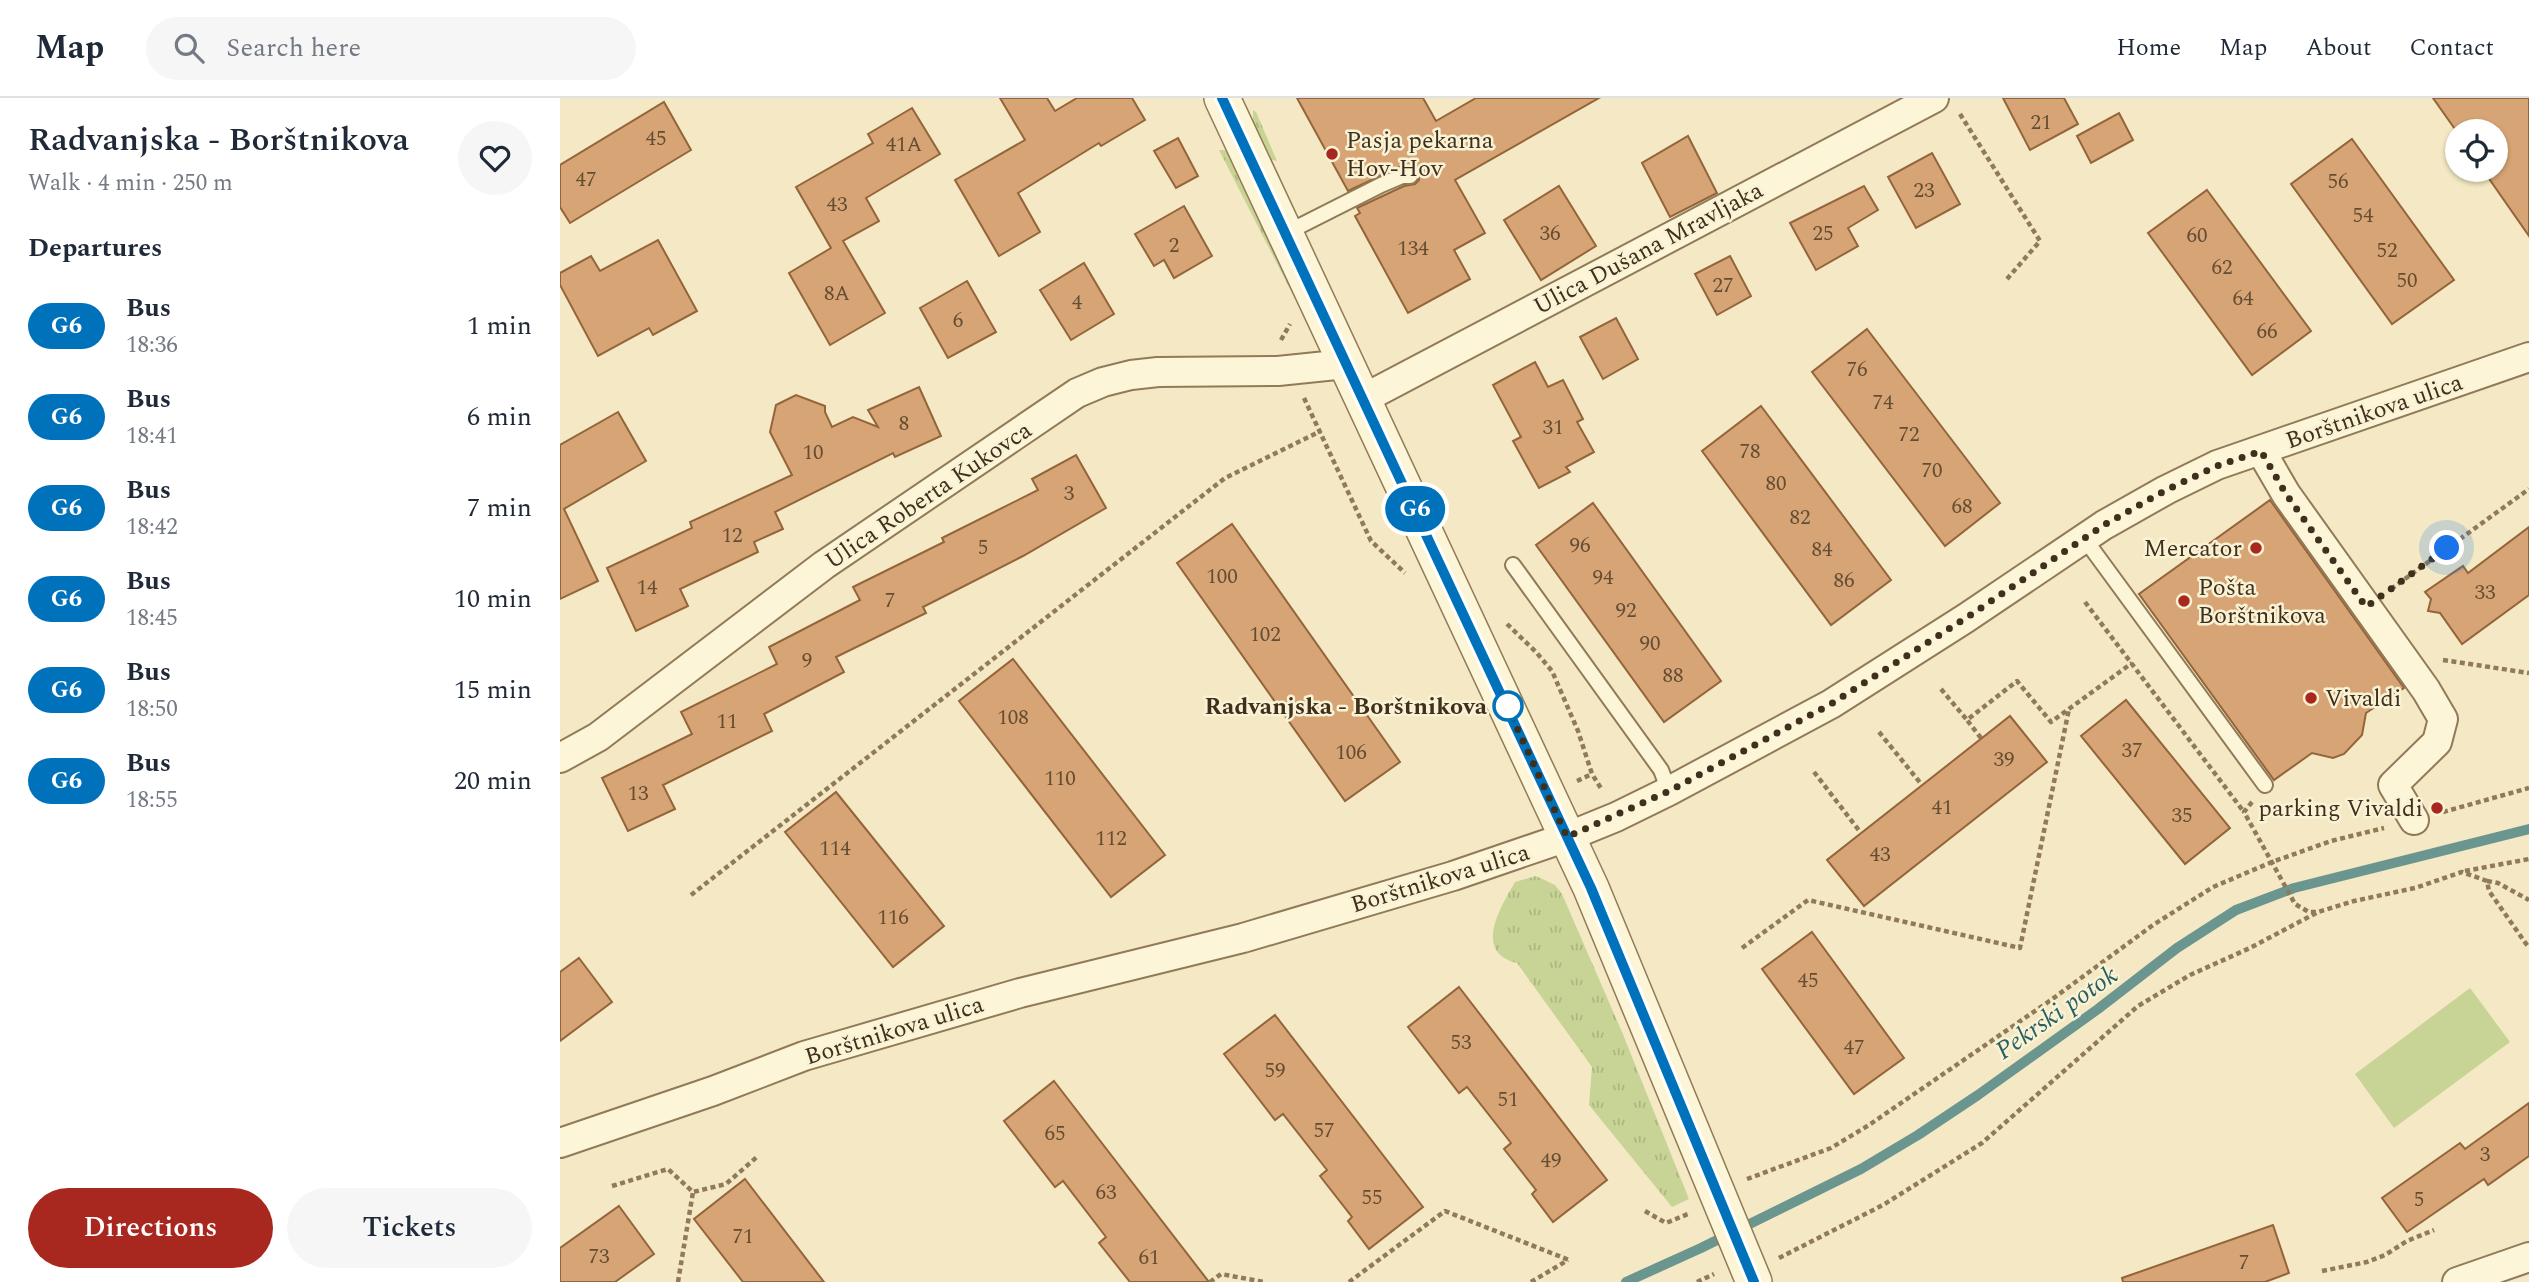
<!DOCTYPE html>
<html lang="en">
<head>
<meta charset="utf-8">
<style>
	body { margin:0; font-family:Spectral,serif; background:#f6f6f7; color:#1f2937; height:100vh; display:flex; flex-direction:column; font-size:26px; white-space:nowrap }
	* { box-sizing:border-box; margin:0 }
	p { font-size:23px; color:#747a83 }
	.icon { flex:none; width:38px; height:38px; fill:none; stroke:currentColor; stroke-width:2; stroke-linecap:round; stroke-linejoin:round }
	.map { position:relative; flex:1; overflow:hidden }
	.details { display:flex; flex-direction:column; background:#fff; width:560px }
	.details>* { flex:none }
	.badge { padding:0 14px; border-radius:23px; font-size:24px; line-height:46px }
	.buttons { position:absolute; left:1885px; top:21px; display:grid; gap:14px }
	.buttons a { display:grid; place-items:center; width:63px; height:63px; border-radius:50%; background:#fff; box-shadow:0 2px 5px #0004; font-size:35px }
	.you { position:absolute; width:35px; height:35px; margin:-18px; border:5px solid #fff; border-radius:50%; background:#1a73e8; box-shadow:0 0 0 10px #1a73e833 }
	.map>.badge { position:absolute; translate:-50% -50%; box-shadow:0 0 0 4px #fff }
	h2 { padding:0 28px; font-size:26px; line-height:63px }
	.round { display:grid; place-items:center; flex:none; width:74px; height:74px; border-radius:37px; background:#f6f6f7 }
	.overview { display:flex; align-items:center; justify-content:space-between; height:119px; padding:0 28px }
	h1 { font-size:33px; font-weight:600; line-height:52px }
	.button { display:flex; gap:14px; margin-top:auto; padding:14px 28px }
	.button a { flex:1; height:80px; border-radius:42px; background:#a8281f; color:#fff; font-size:28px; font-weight:600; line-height:80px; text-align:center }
	.button a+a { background:#f6f6f7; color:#1f2937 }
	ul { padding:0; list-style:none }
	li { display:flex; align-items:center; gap:21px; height:91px; padding:0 28px }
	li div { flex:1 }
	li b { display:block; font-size:26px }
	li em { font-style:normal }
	li .badge { min-width:77px; font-weight:700; text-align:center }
	header { display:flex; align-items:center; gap:42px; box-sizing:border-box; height:98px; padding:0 35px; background:#fff; border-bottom:2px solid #e0e1e3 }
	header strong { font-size:33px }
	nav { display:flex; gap:38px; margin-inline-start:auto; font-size:24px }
	.search { width:490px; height:63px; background:#f6f6f7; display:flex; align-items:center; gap:18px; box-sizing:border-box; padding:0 24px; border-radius:38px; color:#747a83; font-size:26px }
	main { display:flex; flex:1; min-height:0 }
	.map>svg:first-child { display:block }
</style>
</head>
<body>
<header>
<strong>Map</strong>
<div class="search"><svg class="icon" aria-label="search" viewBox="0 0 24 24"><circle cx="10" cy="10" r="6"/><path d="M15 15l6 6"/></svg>Search here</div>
<nav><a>Home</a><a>Map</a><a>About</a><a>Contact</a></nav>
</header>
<main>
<section class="details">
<div class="overview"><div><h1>Radvanjska - Borštnikova</h1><p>Walk · 4 min · 250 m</p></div><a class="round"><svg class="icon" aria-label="heart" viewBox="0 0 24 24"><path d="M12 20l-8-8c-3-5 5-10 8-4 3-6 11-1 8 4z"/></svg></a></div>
<h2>Departures</h2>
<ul>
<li><span class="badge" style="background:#0072bc;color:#fff">G6</span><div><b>Bus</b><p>18:36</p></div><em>1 min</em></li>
<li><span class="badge" style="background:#0072bc;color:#fff">G6</span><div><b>Bus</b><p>18:41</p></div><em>6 min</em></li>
<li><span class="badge" style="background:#0072bc;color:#fff">G6</span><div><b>Bus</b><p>18:42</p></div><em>7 min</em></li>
<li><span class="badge" style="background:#0072bc;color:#fff">G6</span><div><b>Bus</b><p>18:45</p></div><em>10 min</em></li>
<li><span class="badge" style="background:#0072bc;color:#fff">G6</span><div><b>Bus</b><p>18:50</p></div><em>15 min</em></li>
<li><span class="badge" style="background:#0072bc;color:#fff">G6</span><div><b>Bus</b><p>18:55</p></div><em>20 min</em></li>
</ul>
<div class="button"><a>Directions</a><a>Tickets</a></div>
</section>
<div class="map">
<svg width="1969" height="1184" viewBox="0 0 1969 1184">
	<defs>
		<pattern id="grass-tufts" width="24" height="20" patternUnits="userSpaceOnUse" patternTransform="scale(1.75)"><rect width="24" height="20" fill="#c8d496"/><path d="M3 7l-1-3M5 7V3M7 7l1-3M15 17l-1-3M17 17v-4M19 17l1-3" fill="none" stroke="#adb681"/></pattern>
	</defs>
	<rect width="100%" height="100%" fill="#f4e9c4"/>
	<g fill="url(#grass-tufts)">
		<polygon points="693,12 696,14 717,63 709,61 693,25"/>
		<polygon points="659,52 665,52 670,55 737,199 735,201"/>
		<path d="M976,778L995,787L1002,796L1062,934L1129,1101L1112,1109L1029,1007L1032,969L957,865C913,854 940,810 955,784Z"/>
	</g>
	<polygon fill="#c8d496" points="1910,890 1950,944 1834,1030 1795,976"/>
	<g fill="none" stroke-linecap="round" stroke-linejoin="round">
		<polyline stroke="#6b968f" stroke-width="10" points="1066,1184 1141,1150 1301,1071 1358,1037 1418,997 1538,911 1617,850 1676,812 1734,790 1969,731"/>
	</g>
	<g fill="#d7a575" stroke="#94643a" stroke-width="2">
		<polygon points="440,0 487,0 495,13 517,0 572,0 585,22 541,48 539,45 458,95 480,134 439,158 395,82 465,42"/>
		<polygon points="737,0 863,0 876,23 916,0 1039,0 895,82 925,135 894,152 910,181 848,215 795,118 800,115 797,110 844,88 855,86 859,82 859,74 851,68 839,69 788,93"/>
		<polygon points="1443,0 1504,0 1518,26 1470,52"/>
		<polygon points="1873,0 1969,0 1969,138 1923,72 1936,72 1936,33 1897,34"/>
		<polygon points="104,4 131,52 10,125 0,109 0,67"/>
		<polygon points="352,10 380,56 306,100 319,123 283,143 325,215 270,247 229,175 271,150 236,89 313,45 308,36"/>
		<polygon points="1559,15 1573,42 1531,65 1517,38"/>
		<polygon points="1128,38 1157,95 1110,119 1082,65"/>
		<polygon points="618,40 638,78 616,90 594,53"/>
		<polygon points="1792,41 1894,182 1832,226 1731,86"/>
		<polygon points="1372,55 1400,106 1356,130 1328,79"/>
		<polygon points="999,88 1036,148 981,182 944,122"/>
		<polygon points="1304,88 1318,112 1288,130 1298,148 1256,172 1230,125"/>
		<polygon points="1647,92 1751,233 1692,277 1588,135"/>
		<polygon points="624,108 652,158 614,180 604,162 594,168 575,136"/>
		<polygon points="98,142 137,213 93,237 89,230 38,258 0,187 0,175 31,158 40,173"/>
		<polygon points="1170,158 1191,198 1157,217 1135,176"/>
		<polygon points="524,165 554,216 511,242 480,192"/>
		<polygon points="407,183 436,234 388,260 360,210"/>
		<polygon points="1056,220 1078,261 1043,281 1020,239"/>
		<polygon points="1307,231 1440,405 1385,448 1252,274"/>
		<polygon points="975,264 988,289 1003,282 1023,321 1017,324 1034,354 1006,369 1010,374 979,390 953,343 961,339 933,287"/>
		<polygon points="359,289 381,338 335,359 333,355 215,414 223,431 194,444 198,454 120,491 128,508 76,533 47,470 132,430 130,424 232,377 210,334 216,307 236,297 265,308 265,314 272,329 293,319 318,329 308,312"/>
		<polygon points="1201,308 1331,482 1271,527 1142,353"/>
		<polygon points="58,314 86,363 4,411 38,483 0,501 0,347"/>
		<polygon points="516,357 546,410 463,458 363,509 366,515 276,559 284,574 204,616 212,633 103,687 115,711 68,733 42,680 132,636 121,614 217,566 209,549 300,502 293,489 384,444 382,440 478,392 472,381"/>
		<polygon points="1710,402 1844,590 1806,615 1802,637 1784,656 1773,660 1752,655 1714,682 1579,496"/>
		<polygon points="1033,405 1161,583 1104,624 976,447"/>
		<polygon points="672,426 840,664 785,703 617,465"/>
		<polygon points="1969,429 1969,497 1902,546 1880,515 1868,513 1871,501 1865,494 1903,468 1908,475"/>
		<polygon points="453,561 605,757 551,799 399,603"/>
		<polygon points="1566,602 1670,730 1625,766 1521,638"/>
		<polygon points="1450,618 1487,664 1304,808 1267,762"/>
		<polygon points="276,694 384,828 333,869 225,734"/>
		<polygon points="1252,834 1344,960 1294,996 1202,871"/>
		<polygon points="19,860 52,904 0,943 0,874"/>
		<polygon points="899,889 1047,1082 993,1124 972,1096 976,1092 944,1051 951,1045 907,989 899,995 848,929"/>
		<polygon points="715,917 863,1109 809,1151 788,1123 792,1119 760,1078 767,1072 723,1016 715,1022 664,956"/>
		<polygon points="494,983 649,1184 570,1184 539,1145 546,1139 503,1083 495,1089 444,1023"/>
		<polygon points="1969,1005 1969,1058 1928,1087 1924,1081 1847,1134 1822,1100 1900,1045 1905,1051"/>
		<polygon points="185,1081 264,1184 183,1184 134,1121"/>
		<polygon points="59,1108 94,1156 55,1184 0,1184 0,1150"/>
		<polygon points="1713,1127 1729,1175 1705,1184 1563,1184 1562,1180"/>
	</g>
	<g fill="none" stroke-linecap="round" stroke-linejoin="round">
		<g stroke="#917a57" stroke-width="18">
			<g id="service">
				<polyline points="726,135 821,87 842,78 850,78"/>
				<polyline points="1524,440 1705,687"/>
				<polyline points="953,467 1101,672 1109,693"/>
			</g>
		</g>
		<g stroke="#917a57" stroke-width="32">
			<g id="minor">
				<polyline points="803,301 1374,0"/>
				<polyline points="1701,353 1726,396 1866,592 1883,621 1877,644 1833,687 1854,722"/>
				<polyline points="0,660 38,639 264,467 517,295 543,284 571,277 598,274 718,273 786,266"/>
				<polyline points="0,1045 153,993 244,958 460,895 683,840 893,778 1007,739 1056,719 1109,693 1271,606 1406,520 1544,427 1606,392 1657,367 1969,259"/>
				<polyline points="1897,1184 1969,1159"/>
			</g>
		</g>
		<g stroke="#917a57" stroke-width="38">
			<polyline id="tertiary" points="662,0 1031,790 1194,1184"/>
		</g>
		<g stroke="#917a57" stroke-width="4.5" stroke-dasharray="5 3.5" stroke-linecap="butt">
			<polyline points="1400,16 1480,143 1447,181"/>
			<polyline points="721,242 730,226"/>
			<polyline points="744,300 811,443 845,475"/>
			<polyline points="1831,491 1969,391"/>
			<polyline points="1525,504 1684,714"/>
			<polyline points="947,526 976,554 992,573 1018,633 1032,676 1042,692"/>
			<polyline points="1883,562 1969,575"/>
			<polyline points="1381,591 1407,622"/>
			<polyline points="1319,634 1362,687"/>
			<polyline points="1421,640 1407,622 1457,583 1491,624 1572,565"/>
			<polyline points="1254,674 1301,735"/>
			<polyline points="1017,683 1032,676"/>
			<polyline points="1692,704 1684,714 1735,806 1749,814 1758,814 1794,803 1855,790 1902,774 1927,783 1929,793 1969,850"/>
			<polyline points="1883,714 1969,690"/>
			<polyline points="1905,773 1969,761"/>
			<polyline points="1927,783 1938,785 1969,802"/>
			<polyline points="131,797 665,380 761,333"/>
			<polyline points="1182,850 1248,802 1460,850 1509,611"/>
			<polyline points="1187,1081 1271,1050 1309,1027 1491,902 1593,827 1653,789 1712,764 1771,743 1824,730"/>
			<polyline points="52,1088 108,1071 133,1094 166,1086 198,1058"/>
			<polyline points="1085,1113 1106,1125 1128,1116"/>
			<polyline points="1219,1160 1323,1107 1422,1045 1578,908 1630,877 1690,850 1758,814"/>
			<polyline points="1762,1173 1807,1164 1825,1157 1847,1143 1874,1132"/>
			<polyline points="118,1184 133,1094"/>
			<polyline points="650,1184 661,1176 704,1184"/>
			<polyline points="789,1184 885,1113 1009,1162"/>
			<polyline points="971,1184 1008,1162"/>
			<polyline points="1137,1184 1154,1176"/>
		</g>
		<use href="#service" stroke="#fdf5d8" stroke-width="14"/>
		<use href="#minor" stroke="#fdf5d8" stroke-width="28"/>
		<use href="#tertiary" stroke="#fdf5d8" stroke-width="35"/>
	</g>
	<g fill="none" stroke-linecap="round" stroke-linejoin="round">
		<g stroke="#fff" stroke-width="16">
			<polyline id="line" points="662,0 1031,790 1194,1184"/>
		</g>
		<use href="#line" stroke="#0072bc" stroke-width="10"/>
		<polyline stroke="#3f301d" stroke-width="7" stroke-dasharray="0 12.6" points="948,608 942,597 1007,739 1109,693 1271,606 1406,520 1544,427 1606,392 1657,368 1701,353 1726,396 1806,509 1887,450"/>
	</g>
	<g fill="#a8281f" stroke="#faf2d4" stroke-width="2.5">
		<circle cx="772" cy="56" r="7"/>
		<circle cx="1696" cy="450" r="7"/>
		<circle cx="1624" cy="503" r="7"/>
		<circle cx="1751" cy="600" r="7"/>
		<circle cx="1877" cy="710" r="7"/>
	</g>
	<circle fill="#fff" stroke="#0072bc" stroke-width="3.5" cx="948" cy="608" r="14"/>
	<g text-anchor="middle" stroke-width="5" stroke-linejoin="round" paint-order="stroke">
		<g font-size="21" fill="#654d33">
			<text x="1481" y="31">21</text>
			<text x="96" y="47">45</text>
			<text x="344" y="53">41A</text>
			<text x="26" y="88">47</text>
			<text x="1778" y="90">56</text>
			<text x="1364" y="99">23</text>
			<text x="277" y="113">43</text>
			<text x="1803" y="124">54</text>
			<text x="990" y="142">36</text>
			<text x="1263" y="142">25</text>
			<text x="1637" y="144">60</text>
			<text x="614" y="154">2</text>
			<text x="853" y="157">134</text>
			<text x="1827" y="159">52</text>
			<text x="1662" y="176">62</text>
			<text x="1847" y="189">50</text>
			<text x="1163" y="194">27</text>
			<text x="277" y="202">8A</text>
			<text x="1683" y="207">64</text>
			<text x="517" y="211">4</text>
			<text x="398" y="229">6</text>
			<text x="1707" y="240">66</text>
			<text x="1297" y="278">76</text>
			<text x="1323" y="311">74</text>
			<text x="344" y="332">8</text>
			<text x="993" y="336">31</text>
			<text x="1349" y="343">72</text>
			<text x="1190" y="360">78</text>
			<text x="253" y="361">10</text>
			<text x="1372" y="379">70</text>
			<text x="1216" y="392">80</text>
			<text x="509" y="402">3</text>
			<text x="1402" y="415">68</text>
			<text x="1240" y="426">82</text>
			<text x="172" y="444">12</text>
			<text x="1020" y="454">96</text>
			<text x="423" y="456">5</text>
			<text x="1262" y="458">84</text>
			<text x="662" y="485">100</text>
			<text x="1043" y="486">94</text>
			<text x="1284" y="489">86</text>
			<text x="87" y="496">14</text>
			<text x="1925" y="501">33</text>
			<text x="330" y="509">7</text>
			<text x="1066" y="519">92</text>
			<text x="705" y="543">102</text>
			<text x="1090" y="552">90</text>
			<text x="247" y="569">9</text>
			<text x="1113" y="584">88</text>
			<text x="453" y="626">108</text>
			<text x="167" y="630">11</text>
			<text x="1572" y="659">37</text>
			<text x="791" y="661">106</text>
			<text x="1444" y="668">39</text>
			<text x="500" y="687">110</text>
			<text x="78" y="702">13</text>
			<text x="1382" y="716">41</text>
			<text x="1622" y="724">35</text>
			<text x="551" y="747">112</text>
			<text x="275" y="757">114</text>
			<text x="1320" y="763">43</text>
			<text x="333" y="826">116</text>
			<text x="1248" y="889">45</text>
			<text x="901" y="951">53</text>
			<text x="1294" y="956">47</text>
			<text x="715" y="979">59</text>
			<text x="948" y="1008">51</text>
			<text x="764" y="1039">57</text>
			<text x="495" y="1042">65</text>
			<text x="1925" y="1063">3</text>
			<text x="991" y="1069">49</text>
			<text x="546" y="1101">63</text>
			<text x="812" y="1106">55</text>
			<text x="1859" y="1108">5</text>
			<text x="183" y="1145">71</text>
			<text x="39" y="1165">73</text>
			<text x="589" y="1166">61</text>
			<text x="1684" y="1171">7</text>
		</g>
		<g font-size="24" fill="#3f301d" stroke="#faf2d4" text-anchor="start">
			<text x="786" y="50">Pasja pekarna<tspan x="786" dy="28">Hov-Hov</tspan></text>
			<text x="1682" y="458" text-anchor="end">Mercator</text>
			<text x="1638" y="497">Pošta<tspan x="1638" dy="28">Borštnikova</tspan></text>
			<text x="1765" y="608">Vivaldi</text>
			<text x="1863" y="718" text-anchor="end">parking Vivaldi</text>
		</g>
		<g font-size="24" fill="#3f301d" stroke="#faf2d4">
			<text transform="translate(1088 150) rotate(-28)" y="8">Ulica Dušana Mravljaka</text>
			<text transform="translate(1814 313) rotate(-19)" y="8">Borštnikova ulica</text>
			<text transform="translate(368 397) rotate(-34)" y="8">Ulica Roberta Kukovca</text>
			<text transform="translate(880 780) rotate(-17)" y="8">Borštnikova ulica</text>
			<text transform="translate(334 932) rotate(-17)" y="8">Borštnikova ulica</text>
		</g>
		<g font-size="24" font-weight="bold" fill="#3f301d" stroke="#faf2d4" text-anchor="end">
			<text x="927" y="616">Radvanjska - Borštnikova</text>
		</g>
		<g font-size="26" font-style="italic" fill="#2a6061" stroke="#faf2d4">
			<text transform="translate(1496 914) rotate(-35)" y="9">Pekrski potok</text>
		</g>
	</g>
</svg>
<div class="buttons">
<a><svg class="icon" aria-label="locate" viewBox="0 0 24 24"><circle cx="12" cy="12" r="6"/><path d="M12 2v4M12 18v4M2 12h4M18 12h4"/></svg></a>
</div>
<div class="you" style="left:1887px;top:450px"></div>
<b class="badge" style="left:855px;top:411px;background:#0072bc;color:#fff">G6</b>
</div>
</main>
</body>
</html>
